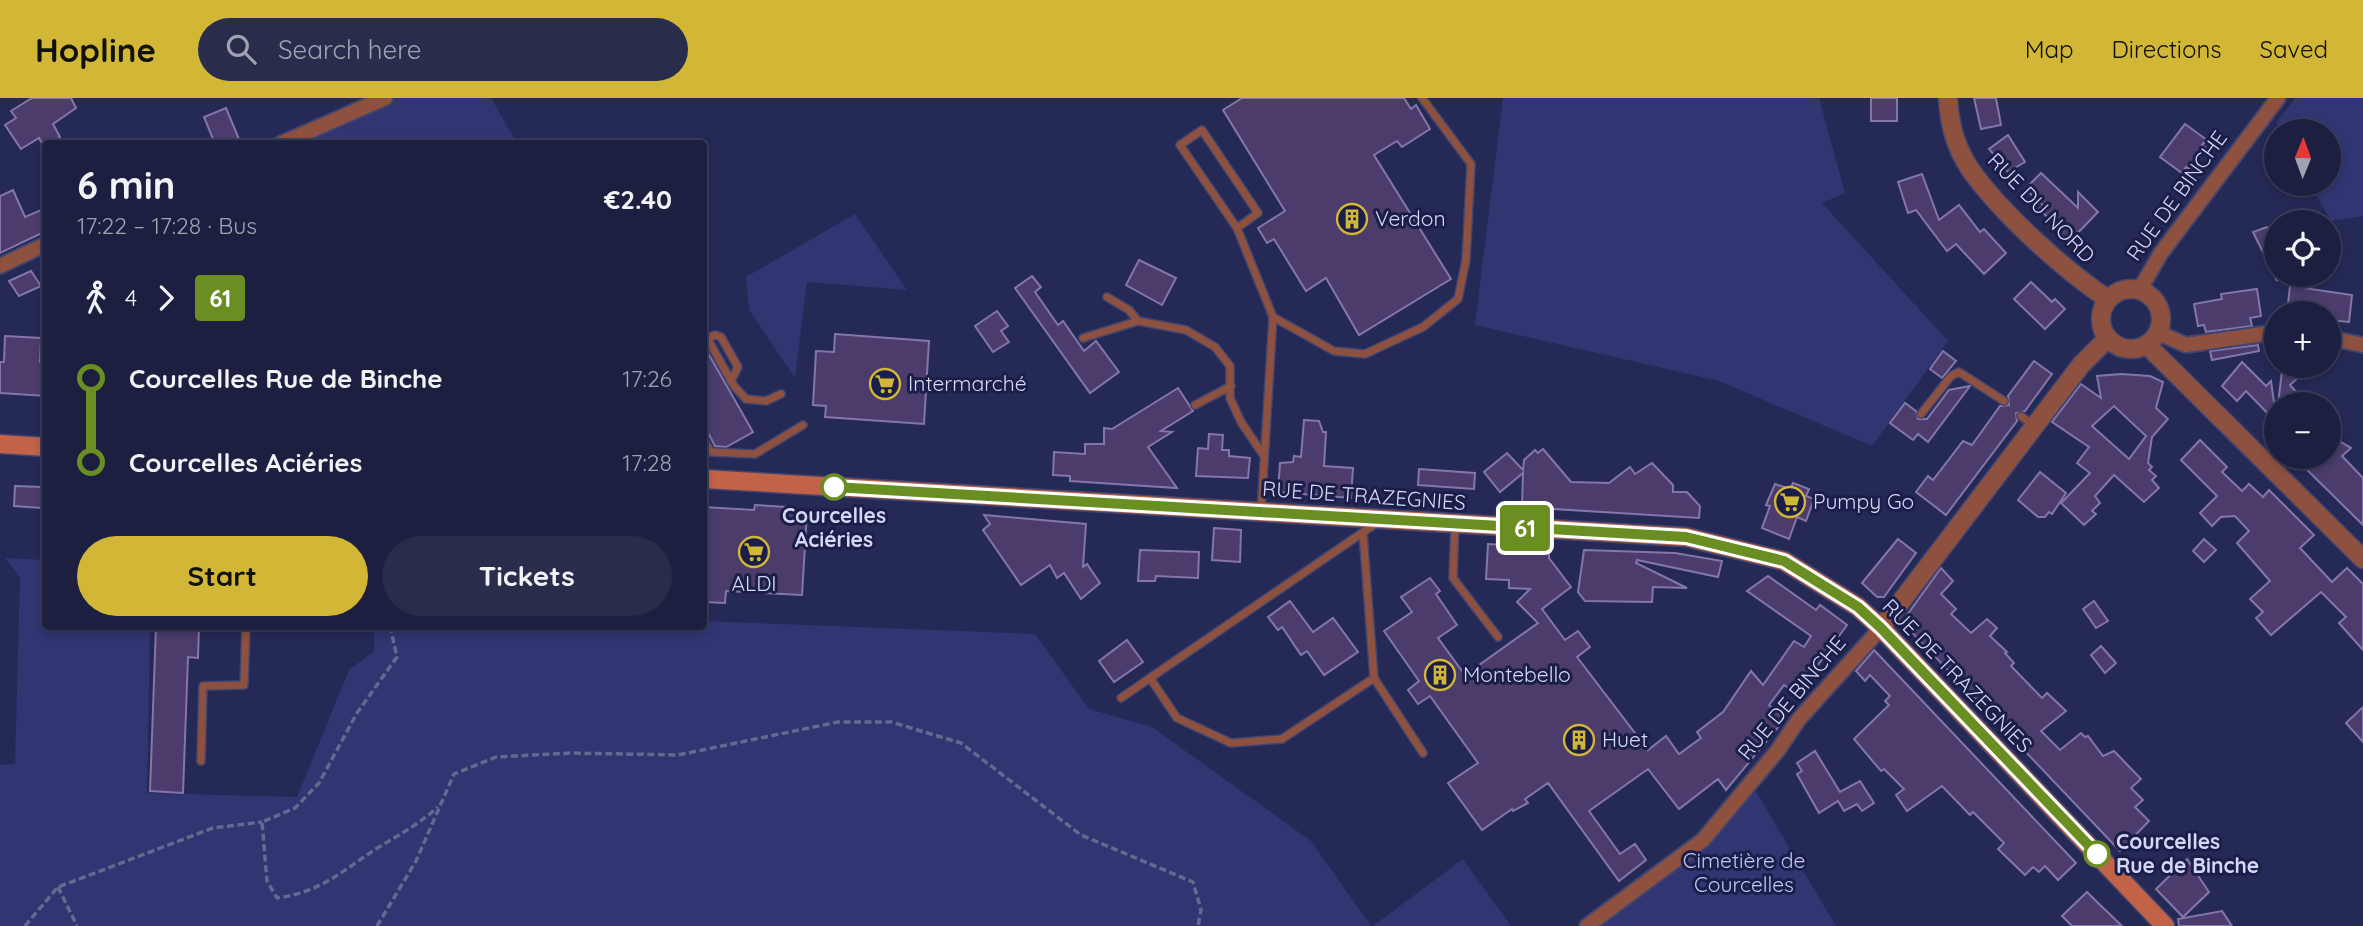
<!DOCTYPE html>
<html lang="en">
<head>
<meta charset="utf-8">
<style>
	body { margin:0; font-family:Quicksand,sans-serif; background:#292c4b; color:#f1f3f6; height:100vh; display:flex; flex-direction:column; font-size:26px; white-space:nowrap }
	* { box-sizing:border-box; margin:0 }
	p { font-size:23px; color:#a0a2b1 }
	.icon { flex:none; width:38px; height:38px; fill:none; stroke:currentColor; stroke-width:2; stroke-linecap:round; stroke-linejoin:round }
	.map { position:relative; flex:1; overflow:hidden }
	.sheet { position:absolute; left:42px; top:42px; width:665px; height:490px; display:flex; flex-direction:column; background:#1c1f40; border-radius:7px; box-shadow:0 4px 10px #0003,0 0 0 2px #3a3d59 }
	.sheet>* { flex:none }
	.badge { padding:0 14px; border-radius:5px; font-size:24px; line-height:46px }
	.needle { width:46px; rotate:1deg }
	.tools { position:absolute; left:2264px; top:21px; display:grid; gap:14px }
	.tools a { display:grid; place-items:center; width:77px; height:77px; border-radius:50%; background:#1c1f40; box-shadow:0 4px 10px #0003,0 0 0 2px #3a3d59; font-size:35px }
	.map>.badge { position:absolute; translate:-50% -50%; box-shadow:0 0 0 4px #fff }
	.legs { display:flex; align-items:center; gap:10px; height:77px; padding:0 35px; font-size:23px }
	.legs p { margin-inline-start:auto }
	.summary { display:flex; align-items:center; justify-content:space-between; height:119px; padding:0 35px }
	h1 { font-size:38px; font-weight:800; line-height:52px }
	.button { display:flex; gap:14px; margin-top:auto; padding:14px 35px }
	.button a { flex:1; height:80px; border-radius:42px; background:#d2b736; color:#111; font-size:28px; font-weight:800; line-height:80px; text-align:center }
	.button a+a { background:#292c4b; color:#f1f3f6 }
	ul { padding:0 35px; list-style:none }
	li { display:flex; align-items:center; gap:24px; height:84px; font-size:26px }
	li i { display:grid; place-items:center; width:10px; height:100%; margin:0 9px; background:currentColor }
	li i::after { content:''; width:18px; height:18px; margin:-9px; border:5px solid; border-radius:50%; background:#1c1f40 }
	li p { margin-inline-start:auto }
	li:first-child i { background:linear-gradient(#0000 50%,currentColor 0) }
	li:last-child i { background:linear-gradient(currentColor 50%,#0000 0) }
	header { display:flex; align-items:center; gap:42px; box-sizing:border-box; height:98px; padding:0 35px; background:#d2b736; color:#111 }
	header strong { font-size:33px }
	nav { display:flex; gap:38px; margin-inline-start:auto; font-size:24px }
	.search { width:490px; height:63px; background:#292c4b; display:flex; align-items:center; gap:18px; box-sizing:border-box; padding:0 24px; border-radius:38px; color:#a0a2b1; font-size:26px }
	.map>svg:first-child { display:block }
</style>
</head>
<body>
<header>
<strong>Hopline</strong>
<div class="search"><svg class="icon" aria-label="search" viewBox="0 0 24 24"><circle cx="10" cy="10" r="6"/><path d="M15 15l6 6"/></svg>Search here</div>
<nav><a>Map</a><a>Directions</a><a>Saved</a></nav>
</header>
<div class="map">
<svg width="2363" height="828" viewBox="0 0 2363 828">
	<rect width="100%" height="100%" fill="#252956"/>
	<g fill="#313572">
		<polygon points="385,0 491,0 517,45 297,46"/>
		<polygon points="1503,0 1819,0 1845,95 1822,105 1948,243 1872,348 1719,283 1475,227"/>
		<polygon points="2295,0 2363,0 2363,118 2331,123 2310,86 2329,86 2329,33 2280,33 2276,25"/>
		<polygon points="855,116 907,192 807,184 795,280 749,212 746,179"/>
		<polygon points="5,460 45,462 46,528 150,529 147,695 297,699 349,572 374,553 374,529 704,528 704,523 1035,536 1089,611 1152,629 1311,743 1371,828 0,828 0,667 15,666 20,479"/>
		<polygon points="1751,685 1836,828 1587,828 1703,742"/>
		<polygon points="1463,761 1511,828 1373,828"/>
	</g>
	<g fill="#4b3c6c" stroke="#8476aa" stroke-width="2" fill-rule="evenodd">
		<polygon points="32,0 71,0 76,10 53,26 60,39 44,49 39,40 21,51 5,27 16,20 11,13"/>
		<polygon points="1242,0 1404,0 1411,11 1416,7 1430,31 1402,49 1397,43 1374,57 1451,181 1359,237 1326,180 1306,193 1274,141 1267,145 1258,130 1285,113 1223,12"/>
		<rect x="1871" y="0" width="26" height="23"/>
		<polygon points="1974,0 1996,0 2001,27 1981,31"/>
		<polygon points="226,10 241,46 215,46 204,19"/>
		<polygon points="2185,26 2207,42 2202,47 2206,50 2189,71 2186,69 2182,75 2160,59"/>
		<polygon points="2008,37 2025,64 2008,74 1989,51"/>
		<polygon points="2041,75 2078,110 2078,94 2098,114 2067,146 2056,136 2060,131 2039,111 2043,107 2025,91"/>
		<polygon points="1922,76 1939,122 1959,107 1980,134 1984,131 2006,155 1984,176 1956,146 1947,153 1916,112 1908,115 1898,84"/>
		<polygon points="13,92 25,119 46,110 46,133 0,155 0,98"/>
		<polygon points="2267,129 2271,135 2277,132 2277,183 2253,134"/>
		<polygon points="1139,162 1176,180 1162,207 1126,187"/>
		<polygon points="31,173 41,188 19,198 9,183"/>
		<polygon points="1032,178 1041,189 1035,194 1058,227 1063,223 1084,253 1096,243 1119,274 1090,295 1015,190"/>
		<polygon points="2031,184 2052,204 2055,201 2065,211 2045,231 2014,201"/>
		<polygon points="2290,188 2352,197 2349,224 2329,222 2329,215 2287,215"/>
		<polygon points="2257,191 2261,218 2250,220 2252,228 2206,234 2204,227 2198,228 2194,206 2222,201 2221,196"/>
		<polygon points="997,213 1008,228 1001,233 1009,244 993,254 975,228"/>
		<polygon points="835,236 929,243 924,326 825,319 826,308 813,307 816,253 834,254"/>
		<polygon points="5,238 41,240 40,264 46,264 46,298 0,295 0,264 4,264"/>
		<polygon points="2258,247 2259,253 2212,262 2210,253"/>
		<polygon points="704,248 753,334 726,349 715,348 704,327"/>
		<polygon points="1943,253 1956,263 1942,280 1930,271"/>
		<polygon points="2034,263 2052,276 2025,313 2016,315 2017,323 1946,417 1916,394 1928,378 1933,382 1963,343 1972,347 2000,308 2009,307 2008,298"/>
		<polygon points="2242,264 2266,288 2271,283 2277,325 2246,293 2237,303 2222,288"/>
		<polygon points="2287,268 2293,268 2301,277 2290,287 2307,306 2278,306 2282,273"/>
		<path d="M2121,276L2150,278L2163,284L2156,310L2168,321L2152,339L2148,365L2152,369L2149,372L2156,378L2152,382L2159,390L2144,404L2114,377L2095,398L2100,405L2092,413L2096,416L2084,427L2061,405L2090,375L2077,365L2089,349L2052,324L2081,286L2101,300L2097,278ZM2114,308L2146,338L2129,361L2092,328Z"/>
		<polygon points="1970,288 1928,344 1918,336 1913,342 1890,325 1905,305 1916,313 1918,321 1927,321 1949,292"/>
		<polygon points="1178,290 1193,313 1161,333 1172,334 1148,349 1177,390 1070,383 1070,378 1053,377 1054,354 1085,356 1085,346 1104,346 1104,330 1112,331"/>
		<polygon points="1304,322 1319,323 1323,334 1326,334 1324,368 1353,370 1351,400 1278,394 1280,365 1293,364 1294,358 1301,359"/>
		<polygon points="1209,336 1223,337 1222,352 1229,352 1229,358 1250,360 1248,380 1196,378 1198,350 1208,351"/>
		<polygon points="2329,337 2351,350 2342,358 2363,380 2363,427 2294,359 2329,359"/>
		<polygon points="2200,342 2227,369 2222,374 2242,393 2249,386 2263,399 2269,392 2314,437 2300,450 2332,484 2347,470 2363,486 2363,552 2339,525 2346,519 2321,494 2271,537 2256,520 2263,514 2250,501 2270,483 2237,445 2249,433 2235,418 2221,419 2212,428 2200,415 2217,398 2181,362"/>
		<polygon points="1543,351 1571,384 1609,385 1630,369 1635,376 1652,365 1673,387 1673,394 1687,394 1700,408 1699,420 1522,409 1523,375 1500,394 1484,374 1507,355 1523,372 1524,362 1535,352 1538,355"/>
		<polygon points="1419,371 1475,375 1474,391 1418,387"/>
		<polygon points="2040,374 2066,395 2052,416 2049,414 2045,419 2038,419 2018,402"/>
		<polygon points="1793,385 1809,391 1806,398 1814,401 1806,423 1797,419 1789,441 1762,430 1770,408 1766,407 1775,386 1790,391"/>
		<polygon points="15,388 42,389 41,410 14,408"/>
		<polygon points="755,407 787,409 787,413 807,415 802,497 726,493 725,505 704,504 704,409 754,412"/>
		<polygon points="984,417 1086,426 1083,469 1087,466 1100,485 1081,501 1064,475 1057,480 1050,467 1021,487 983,432 990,426"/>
		<polygon points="1214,430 1241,432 1240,464 1212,462"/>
		<polygon points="1898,441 1916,455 1884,499 1877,499 1862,485"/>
		<polygon points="2204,441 2216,452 2204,464 2193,453"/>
		<polygon points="1488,446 1549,450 1549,460 1571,489 1542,511 1565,542 1578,533 1590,549 1577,559 1648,652 1666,638 1679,656 1701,640 1697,634 1723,614 1751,573 1763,587 1794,543 1804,549 1811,538 1747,493 1768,478 1816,512 1820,507 1847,527 1797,596 1784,587 1769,607 1785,621 1726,692 1718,681 1679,711 1648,671 1589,713 1620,756 1635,746 1646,762 1619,783 1548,685 1525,701 1528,705 1513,713 1512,711 1482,732 1448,685 1478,665 1430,598 1418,606 1408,592 1419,583 1384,533 1412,514 1401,499 1430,480 1440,493 1436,496 1457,527 1438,540 1465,577 1538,525 1517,504 1530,491 1509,490 1509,482 1486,481"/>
		<polygon points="1140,452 1199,454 1198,480 1156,478 1155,483 1138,483"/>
		<polygon points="1584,452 1675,455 1722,463 1718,479 1637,462 1636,465 1687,490 1653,489 1652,504 1585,503 1578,494"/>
		<polygon points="1941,470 1953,483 1941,496 1956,511 1951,516 1971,535 1987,521 1997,530 1990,538 2007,554 2005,555 2014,565 2011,568 2042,600 2047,595 2066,613 2041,633 2060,652 2081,635 2085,639 2088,638 2103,658 2114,653 2141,681 2131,690 2143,702 2135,709 2149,723 2120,753 1902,524"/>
		<polygon points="1290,503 1313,534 1333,520 1358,554 1324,577 1307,553 1301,557 1282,529 1278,532 1268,519"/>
		<polygon points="2094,503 2108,523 2096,530 2083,511"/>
		<polygon points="156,528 199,528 198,560 188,559 183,695 150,693"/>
		<polygon points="1127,542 1143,564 1114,584 1099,563"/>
		<polygon points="2101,548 2116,565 2105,575 2091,557"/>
		<polygon points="1874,552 2076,765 2058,782 2045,768 2039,774 2033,769 2025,777 1998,751 2004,745 1973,714 1970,717 1942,688 1907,713 1896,697 1904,691 1884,671 1881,673 1854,641 1889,607 1885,603 1890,598 1870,577 1865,583 1856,573"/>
		<polygon points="2363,609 2363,644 2346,625"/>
		<polygon points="1815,653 1840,694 1860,683 1874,705 1862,713 1857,706 1844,713 1838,703 1819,715 1797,676 1802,673 1797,665"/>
		<polygon points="2187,761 2209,794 2183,819 2156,791"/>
		<polygon points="2087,794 2094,801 2122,828 2072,828 2062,818"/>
		<polygon points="2222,813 2232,828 2179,828 2178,821"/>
	</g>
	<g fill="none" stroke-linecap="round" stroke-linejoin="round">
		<g stroke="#41456f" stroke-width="10">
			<g id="service">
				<polyline points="1237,130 1258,115 1202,32 1180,47 1237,130 1273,219 1261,414"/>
				<polyline points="1107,199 1129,212 1138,223"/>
				<polyline points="1273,219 1334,253 1365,256 1423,229 1458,201 1466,162 1471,66 1422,0"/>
				<polyline points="707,240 734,288 746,301 766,303 781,296"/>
				<polyline points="1083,240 1138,223 1186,232 1215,249 1230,268 1230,300 1241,324 1264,358"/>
				<polyline points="704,242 715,237 721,239 738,269 731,283"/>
				<polyline points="1195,307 1231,288"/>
				<polyline points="1921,316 1951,278 1959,274 2004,303"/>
				<polyline points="2021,318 2034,328"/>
				<polyline points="704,343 711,354 755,356 803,327"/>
				<polyline points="1455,427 1453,480 1498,539"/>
				<polyline points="1363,435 1374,580 1282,641 1231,645 1177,620 1150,580 1378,424"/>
				<polyline points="1374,580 1423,655"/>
				<polyline points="1121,600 1150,580"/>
				<polyline points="201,663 203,588 244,587 246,528"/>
			</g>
		</g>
		<g stroke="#41456f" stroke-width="18">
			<g id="minor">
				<polyline points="280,46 385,0"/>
				<polyline points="0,168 46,146"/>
				<polyline points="2140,191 2161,155 2278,0"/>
				<polyline points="2159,235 2186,247 2277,234"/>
				<polyline points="2329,240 2363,247"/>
				<polyline points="1587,828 1703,742 1778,652 1799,621 1881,530"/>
			</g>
		</g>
		<g stroke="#41456f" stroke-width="21">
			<g id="tertiary">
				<path d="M1948,0C1949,24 1956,50 1970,71C2001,115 2062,170 2106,200"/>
				<circle cx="2131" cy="221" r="30"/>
				<polyline points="2148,248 2363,461"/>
				<polyline points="1881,530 2081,267 2107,241"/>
			</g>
		</g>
		<g stroke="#41456f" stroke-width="21">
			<g id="secondary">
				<polyline points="0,346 46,349"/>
				<polyline points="704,381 1686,439 1784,463 1858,509 1881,530 2165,828"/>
			</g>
		</g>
		<g stroke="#646990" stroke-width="3.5" stroke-dasharray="7 3.5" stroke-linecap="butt">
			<path d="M390,528L397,559L357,615L319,685L295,710L262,724L267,783L277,800C322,794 343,772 379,749C401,736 420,725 438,709"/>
			<polyline points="58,789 77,828"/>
			<polyline points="25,828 58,789 213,730 262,724"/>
			<polyline points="377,828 416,763 454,676 496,659 571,655 678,657 838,624 891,624 961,645 1081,737 1193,784 1201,812 1198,828"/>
		</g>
		<use href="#service" stroke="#8e5140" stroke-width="7"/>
		<use href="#minor" stroke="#8e5140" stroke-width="14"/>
		<use href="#tertiary" stroke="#8e5140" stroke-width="18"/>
		<use href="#secondary" stroke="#c26246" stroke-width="18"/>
	</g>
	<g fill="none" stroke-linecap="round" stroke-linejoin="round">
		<g stroke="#fff" stroke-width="16">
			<polyline id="line-1" points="834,389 1686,439 1784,463 1858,509 1881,530 2097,756"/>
		</g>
		<use href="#line-1" stroke="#6b8e23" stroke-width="10"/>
	</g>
	<defs>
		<g id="building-ring" transform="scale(1.575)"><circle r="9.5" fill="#1c1e4a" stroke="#d2b736" stroke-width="1.5"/><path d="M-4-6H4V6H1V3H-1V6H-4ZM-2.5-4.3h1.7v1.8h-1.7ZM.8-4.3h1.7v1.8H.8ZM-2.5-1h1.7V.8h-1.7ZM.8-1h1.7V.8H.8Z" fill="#d2b736"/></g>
		<g id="supermarket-ring" transform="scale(1.575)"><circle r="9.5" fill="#1c1e4a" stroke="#d2b736" stroke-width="1.5"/><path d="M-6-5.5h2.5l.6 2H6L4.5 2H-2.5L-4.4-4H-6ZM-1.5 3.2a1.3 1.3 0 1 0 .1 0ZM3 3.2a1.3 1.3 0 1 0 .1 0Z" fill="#d2b736"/></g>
	</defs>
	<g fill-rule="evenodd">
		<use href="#building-ring" x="1352" y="121"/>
		<use href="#supermarket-ring" x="885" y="286"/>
		<use href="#supermarket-ring" x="1790" y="404"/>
		<use href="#supermarket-ring" x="754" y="454"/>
		<use href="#building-ring" x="1440" y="577"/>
		<use href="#building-ring" x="1579" y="642"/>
	</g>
	<g fill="#fff" stroke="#6b8e23" stroke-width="3.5">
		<circle cx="834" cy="389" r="12"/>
		<circle cx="2097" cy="756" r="12"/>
	</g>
	<g text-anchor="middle" stroke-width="6" stroke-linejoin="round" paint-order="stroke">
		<g font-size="21" fill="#d2d8f5" stroke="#1c1e4a">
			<text transform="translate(2177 98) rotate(-54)" y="7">RUE DE BINCHE</text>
			<text transform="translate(2041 110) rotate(46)" y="7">RUE DU NORD</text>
			<text transform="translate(1364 398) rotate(4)" y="7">RUE DE TRAZEGNIES</text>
			<text transform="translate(1957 578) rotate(46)" y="7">RUE DE TRAZEGNIES</text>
			<text transform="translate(1792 600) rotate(-50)" y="7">RUE DE BINCHE</text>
		</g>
		<g font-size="21" fill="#d2d8f5" stroke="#1c1e4a" text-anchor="start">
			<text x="1375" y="128">Verdon</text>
			<text x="908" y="293">Intermarché</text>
			<text x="1813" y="411">Pumpy Go</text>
			<text x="754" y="493" text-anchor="middle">ALDI</text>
			<text x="1463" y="584">Montebello</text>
			<text x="1602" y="649">Huet</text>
		</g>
		<g font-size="21" font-weight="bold" fill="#d2d8f5" stroke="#1c1e4a">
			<text x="834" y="425">Courcelles<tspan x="834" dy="24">Aciéries</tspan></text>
			<text x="2116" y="751" text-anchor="start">Courcelles<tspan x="2116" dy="24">Rue de Binche</tspan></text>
		</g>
		<g font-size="21" fill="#bfc8f5" stroke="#1c1e4a">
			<text x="1744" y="770">Cimetière de<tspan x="1744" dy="24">Courcelles</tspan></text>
		</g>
	</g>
</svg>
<div class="tools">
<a><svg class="needle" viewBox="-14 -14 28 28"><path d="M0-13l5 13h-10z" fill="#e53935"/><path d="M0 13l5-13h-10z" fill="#a0a2b1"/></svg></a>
<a><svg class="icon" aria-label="locate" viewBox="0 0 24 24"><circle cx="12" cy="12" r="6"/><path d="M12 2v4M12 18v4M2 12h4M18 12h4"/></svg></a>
<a>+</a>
<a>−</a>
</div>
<b class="badge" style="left:1525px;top:430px;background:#6b8e23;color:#fff">61</b>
<section class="sheet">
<div class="summary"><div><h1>6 min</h1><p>17:22 – 17:28 · Bus</p></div><b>€2.40</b></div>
<div class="legs"><svg class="icon" aria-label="walk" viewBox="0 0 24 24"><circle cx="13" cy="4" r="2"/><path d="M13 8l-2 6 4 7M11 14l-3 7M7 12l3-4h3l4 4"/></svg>4<svg class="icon" aria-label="forward" viewBox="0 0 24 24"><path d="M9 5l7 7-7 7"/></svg><b class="badge" style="background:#6b8e23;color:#fff">61</b></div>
<ul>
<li><i style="color:#6b8e23"></i><b>Courcelles Rue de Binche</b><p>17:26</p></li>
<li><i style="color:#6b8e23"></i><b>Courcelles Aciéries</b><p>17:28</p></li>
</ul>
<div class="button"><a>Start</a><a>Tickets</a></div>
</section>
</div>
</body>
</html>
